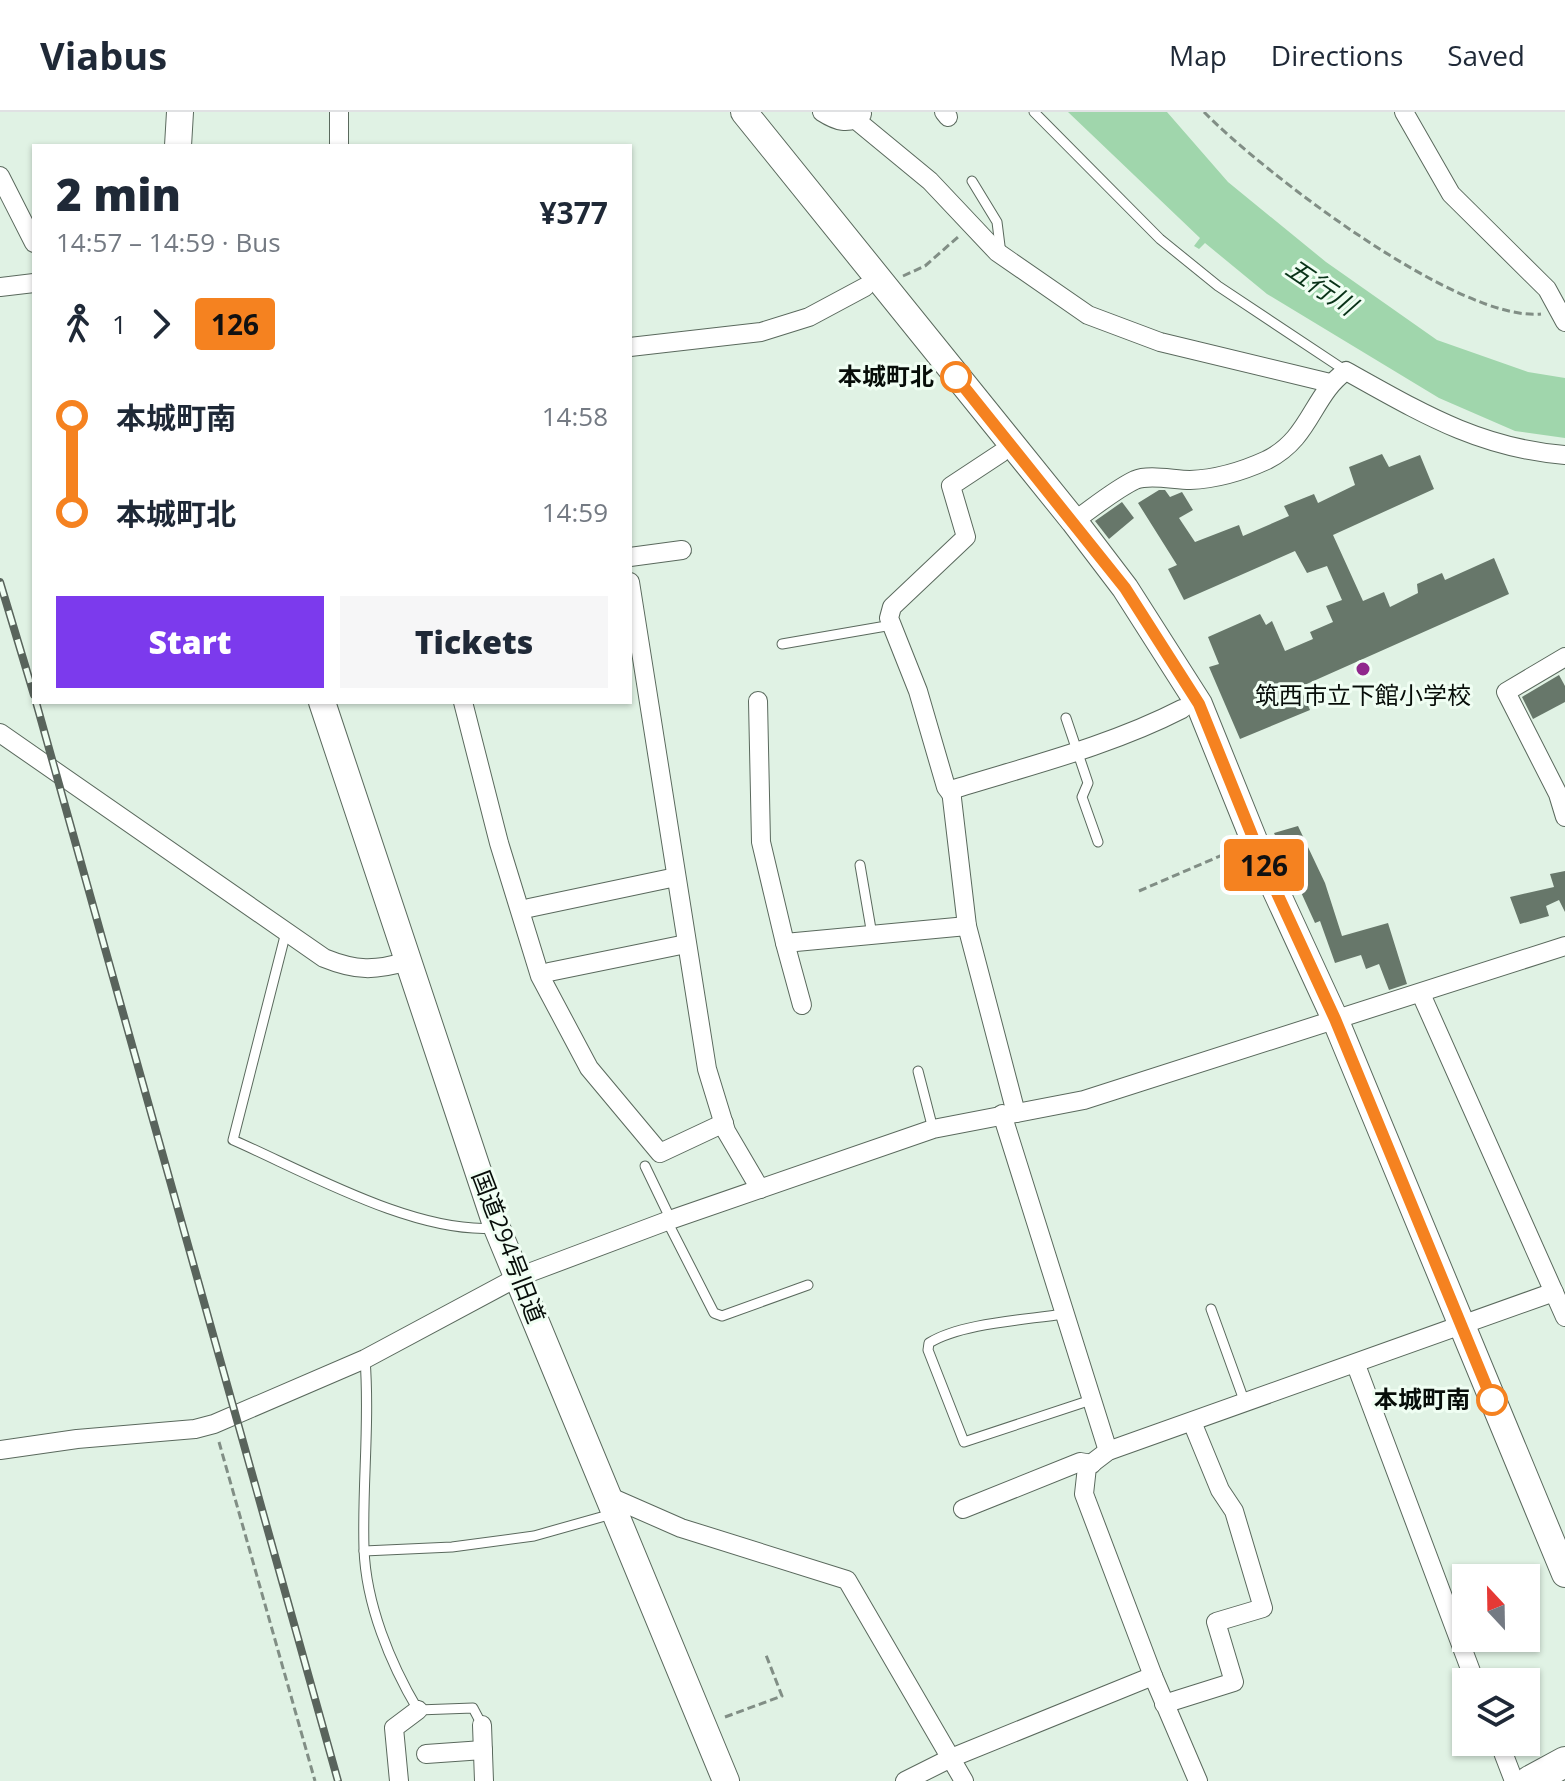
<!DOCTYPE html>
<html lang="en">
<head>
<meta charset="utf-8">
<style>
	body { margin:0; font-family:"Open Sans","Noto Sans JP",sans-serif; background:#f6f6f7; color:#1f2937; height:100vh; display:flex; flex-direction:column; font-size:30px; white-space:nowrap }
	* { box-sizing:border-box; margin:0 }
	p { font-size:26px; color:#747a83 }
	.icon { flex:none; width:44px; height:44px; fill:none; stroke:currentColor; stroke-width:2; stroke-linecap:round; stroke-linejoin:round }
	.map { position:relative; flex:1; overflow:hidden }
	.panel { position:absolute; left:32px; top:32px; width:600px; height:560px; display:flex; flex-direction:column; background:#fff; border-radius:0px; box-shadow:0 2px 6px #0004 }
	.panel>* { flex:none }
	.badge { padding:0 16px; border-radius:6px; font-size:28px; line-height:52px }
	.needle { width:52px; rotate:338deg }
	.fabs { position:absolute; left:1452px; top:1452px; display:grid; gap:16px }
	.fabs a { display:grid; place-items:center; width:88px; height:88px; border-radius:0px; background:#fff; box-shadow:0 2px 6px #0004; font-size:40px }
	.map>.badge { position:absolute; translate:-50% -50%; box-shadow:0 0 0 4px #fff }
	.legs { display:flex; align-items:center; gap:12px; height:88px; padding:0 24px; font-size:26px }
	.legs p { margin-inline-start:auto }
	.head { display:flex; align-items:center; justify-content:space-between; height:136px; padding:0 24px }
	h1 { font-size:44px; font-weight:800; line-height:60px }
	.button { display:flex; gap:16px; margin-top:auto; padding:16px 24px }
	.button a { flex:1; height:92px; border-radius:0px; background:#7c3aed; color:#fff; font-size:32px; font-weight:800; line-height:92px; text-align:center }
	.button a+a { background:#f6f6f7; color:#1f2937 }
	ul { padding:0 24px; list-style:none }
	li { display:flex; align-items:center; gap:28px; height:96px; font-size:30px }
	li i { display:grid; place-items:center; width:12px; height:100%; margin:0 10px; background:currentColor }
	li i::after { content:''; width:20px; height:20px; margin:-10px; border:6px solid; border-radius:50%; background:#fff }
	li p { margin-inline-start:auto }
	li:first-child i { background:linear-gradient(#0000 50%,currentColor 0) }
	li:last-child i { background:linear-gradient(currentColor 50%,#0000 0) }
	header { display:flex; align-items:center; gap:48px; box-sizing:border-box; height:112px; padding:0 40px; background:#fff; border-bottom:2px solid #e0e1e3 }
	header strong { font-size:38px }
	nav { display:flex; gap:44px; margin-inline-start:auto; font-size:28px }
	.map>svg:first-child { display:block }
</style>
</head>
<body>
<header>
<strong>Viabus</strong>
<nav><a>Map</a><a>Directions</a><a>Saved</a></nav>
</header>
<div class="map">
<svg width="1565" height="1669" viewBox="0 0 1565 1669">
	<rect width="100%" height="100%" fill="#e0f2e4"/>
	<polygon fill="#a0d6ac" points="1068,0 1167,0 1228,70 1326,150 1437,228 1528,260 1565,266 1565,326 1515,319 1439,286 1267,182 1205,131 1199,137 1194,134 1200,126"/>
	<g fill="#67776a">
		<polygon points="1382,342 1389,355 1420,343 1434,377 1333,423 1363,489 1384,480 1390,495 1418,481 1417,472 1442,461 1445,468 1494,446 1509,482 1300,575 1310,598 1240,627 1209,555 1219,552 1208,525 1260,502 1266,513 1272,509 1285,539 1313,527 1310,520 1333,510 1326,494 1342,488 1327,454 1307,461 1295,439 1184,488 1168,457 1177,453 1138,391 1159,378 1165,378 1170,385 1182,380 1193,398 1179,406 1195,430 1239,413 1243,424 1289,404 1284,394 1314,382 1318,391 1355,373 1349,355"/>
		<polygon points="1122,390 1134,406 1109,427 1095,409"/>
		<polygon points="1559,563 1565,574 1565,590 1533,607 1522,585"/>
		<polygon points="1298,714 1325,771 1342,824 1388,811 1407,872 1389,878 1379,852 1366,857 1361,843 1335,851 1320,809 1315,811 1274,721"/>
		<polygon points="1565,759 1565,800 1559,788 1546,794 1549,804 1520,812 1510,785 1554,775 1550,762"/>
	</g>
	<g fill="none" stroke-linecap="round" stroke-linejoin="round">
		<g stroke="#5a695d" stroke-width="11">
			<g id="lane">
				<polyline points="1034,0 1160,127 1218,174 1346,259"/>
				<polyline points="972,69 997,110 1001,142"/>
				<polyline points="782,532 892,513"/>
				<polyline points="1066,606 1088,671 1082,685 1098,730"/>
				<polyline points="860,753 872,823"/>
				<path d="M286,820L233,1028C306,1060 415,1122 494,1116"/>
				<polyline points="918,959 933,1017"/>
				<polyline points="645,1054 671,1108"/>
				<polyline points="667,1109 714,1201 722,1204 808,1173"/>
				<polyline points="1211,1197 1245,1291"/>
				<path d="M1063,1202C1025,1208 961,1211 929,1231L928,1238L964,1330L1091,1288"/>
				<path d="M365,1247C370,1311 362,1373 364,1437C366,1492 390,1551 418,1598L473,1596L482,1613"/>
				<polyline points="364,1439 452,1435 534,1424 612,1402"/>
			</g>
		</g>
		<g stroke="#5a695d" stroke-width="20">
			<g id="street">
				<polyline points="339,0 339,34"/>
				<path d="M822,0C836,9 849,14 862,2"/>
				<polyline points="944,0 948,5"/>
				<polyline points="1404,0 1451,82 1547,177 1565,210"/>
				<polyline points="856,8 930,69 997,140 1088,203 1160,230 1330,271"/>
				<polyline points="0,64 34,131"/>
				<polyline points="0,175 34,171"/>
				<polyline points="630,235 761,220 809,205 865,175"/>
				<path d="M1074,409C1093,396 1114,378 1135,368C1149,362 1174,368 1190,368C1216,367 1243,359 1267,348C1311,326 1312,283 1346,259C1420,300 1478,336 1565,343"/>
				<polyline points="630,445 682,438"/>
				<polyline points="630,470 707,957 726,1019 760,1077"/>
				<polyline points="1565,545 1506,580 1558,682 1565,705"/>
				<polyline points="758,589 761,730 785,831"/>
				<polyline points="463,590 499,731 540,864 589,956 660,1041 724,1011"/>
				<path d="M0,621L324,846C356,859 375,859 408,849"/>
				<polyline points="952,683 946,675 918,579 889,506 892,495 966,425 951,374 1001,341"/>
				<polyline points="529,796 676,765"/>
				<polyline points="549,860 686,832"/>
				<polyline points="1421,882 1565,1205"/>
				<polyline points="802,893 785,831 967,814"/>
				<path d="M1016,1001L967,814L951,678C1028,654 1110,634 1182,597"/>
				<polyline points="1002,1002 1108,1339"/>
				<polyline points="1356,1253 1475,1570"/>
				<polyline points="0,1338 77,1327 195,1317 214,1312 365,1247 518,1165 667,1109 933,1017 1084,988 1565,834"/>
				<polyline points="608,1384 681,1416 847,1468 964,1669"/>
				<polyline points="963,1397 1080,1350 1092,1352"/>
				<polyline points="1164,1592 1234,1570 1216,1510 1263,1496 1234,1399 1220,1378 1192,1310"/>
				<polyline points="482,1613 484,1669"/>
				<polyline points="1499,1630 1514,1669"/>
				<polyline points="426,1642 483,1638"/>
				<polyline points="399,1669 394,1616 418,1598"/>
				<polyline points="905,1669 951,1646 1153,1564"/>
				<polyline points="1198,1669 1153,1564 1084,1382 1087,1355 1108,1339 1554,1180"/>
			</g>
		</g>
		<g stroke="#5a695d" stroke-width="28">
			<g id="secondary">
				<polyline points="744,0 1074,409 1125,476 1199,592 1264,753 1335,907 1565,1462"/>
				<polyline points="178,34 180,0"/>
				<polyline points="322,590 497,1116 726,1669"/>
			</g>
		</g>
		<g stroke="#5a695d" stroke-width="32">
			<polyline id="primary" points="1530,1669 1565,1650"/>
		</g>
		<g stroke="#818e85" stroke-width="3" stroke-dasharray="8 4" stroke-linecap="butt">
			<path d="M1204,0C1263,60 1458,210 1541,202"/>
			<polyline points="903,164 925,154 958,125"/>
			<polyline points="1139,779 1234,738"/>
			<polyline points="219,1330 315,1669"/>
			<polyline points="725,1605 782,1584 766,1543"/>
		</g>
		<use href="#lane" stroke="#fff" stroke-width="9"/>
		<use href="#street" stroke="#fff" stroke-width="18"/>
		<use href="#secondary" stroke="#fff" stroke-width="26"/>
		<use href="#primary" stroke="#fff" stroke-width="30"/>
		<g stroke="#59645c" stroke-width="8">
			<g id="rail">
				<polyline points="0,470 34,583"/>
				<polyline points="36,590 338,1669"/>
			</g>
		</g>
		<use href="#rail" stroke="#f0fef3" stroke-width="5" stroke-dasharray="15" stroke-linecap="butt"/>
	</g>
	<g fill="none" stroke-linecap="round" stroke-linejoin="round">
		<g stroke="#fff" stroke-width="18">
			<polyline id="line-1" points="956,265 1125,476 1199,592 1264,753 1335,907 1492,1288"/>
		</g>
		<use href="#line-1" stroke="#f58220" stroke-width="12"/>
	</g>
	<g fill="#fff" stroke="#f58220" stroke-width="4">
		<circle cx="956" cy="265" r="14"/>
		<circle cx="1492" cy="1288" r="14"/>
	</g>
	<circle fill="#90288c" stroke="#f0fef3" stroke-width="3" cx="1363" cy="557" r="8"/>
	<g text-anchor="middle" stroke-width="6" stroke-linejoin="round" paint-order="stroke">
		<g font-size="24" font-weight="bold" fill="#070d09" stroke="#f0fef3" text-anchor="end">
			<text x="934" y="273">本城町北</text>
			<text x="1470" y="1296">本城町南</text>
		</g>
		<g font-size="24" fill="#070d09" stroke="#f0fef3">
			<text x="1363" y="592">筑西市立下館小学校</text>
		</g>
		<g font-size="24" fill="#070d09" stroke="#f0fef3">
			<text transform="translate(508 1135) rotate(69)" y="8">国道294号旧道</text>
		</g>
		<g font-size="26" font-style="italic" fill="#093318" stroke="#f0fef3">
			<text transform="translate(1321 175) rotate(34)" y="9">五行川</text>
		</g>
	</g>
</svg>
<div class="fabs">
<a><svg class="needle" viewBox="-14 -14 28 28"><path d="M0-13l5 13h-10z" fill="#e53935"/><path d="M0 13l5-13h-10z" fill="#747a83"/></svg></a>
<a><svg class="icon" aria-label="layers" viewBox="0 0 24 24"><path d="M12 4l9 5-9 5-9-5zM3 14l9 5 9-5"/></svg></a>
</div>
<b class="badge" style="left:1264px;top:753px;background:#f58220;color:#111">126</b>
<section class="panel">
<div class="head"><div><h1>2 min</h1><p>14:57 – 14:59 · Bus</p></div><b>¥377</b></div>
<div class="legs"><svg class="icon" aria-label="walk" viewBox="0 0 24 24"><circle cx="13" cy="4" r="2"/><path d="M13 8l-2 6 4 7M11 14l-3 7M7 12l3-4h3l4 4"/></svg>1<svg class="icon" aria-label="forward" viewBox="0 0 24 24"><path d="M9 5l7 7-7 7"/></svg><b class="badge" style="background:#f58220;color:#111">126</b></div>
<ul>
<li><i style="color:#f58220"></i><b>本城町南</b><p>14:58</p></li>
<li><i style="color:#f58220"></i><b>本城町北</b><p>14:59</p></li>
</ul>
<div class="button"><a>Start</a><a>Tickets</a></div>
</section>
</div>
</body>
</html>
